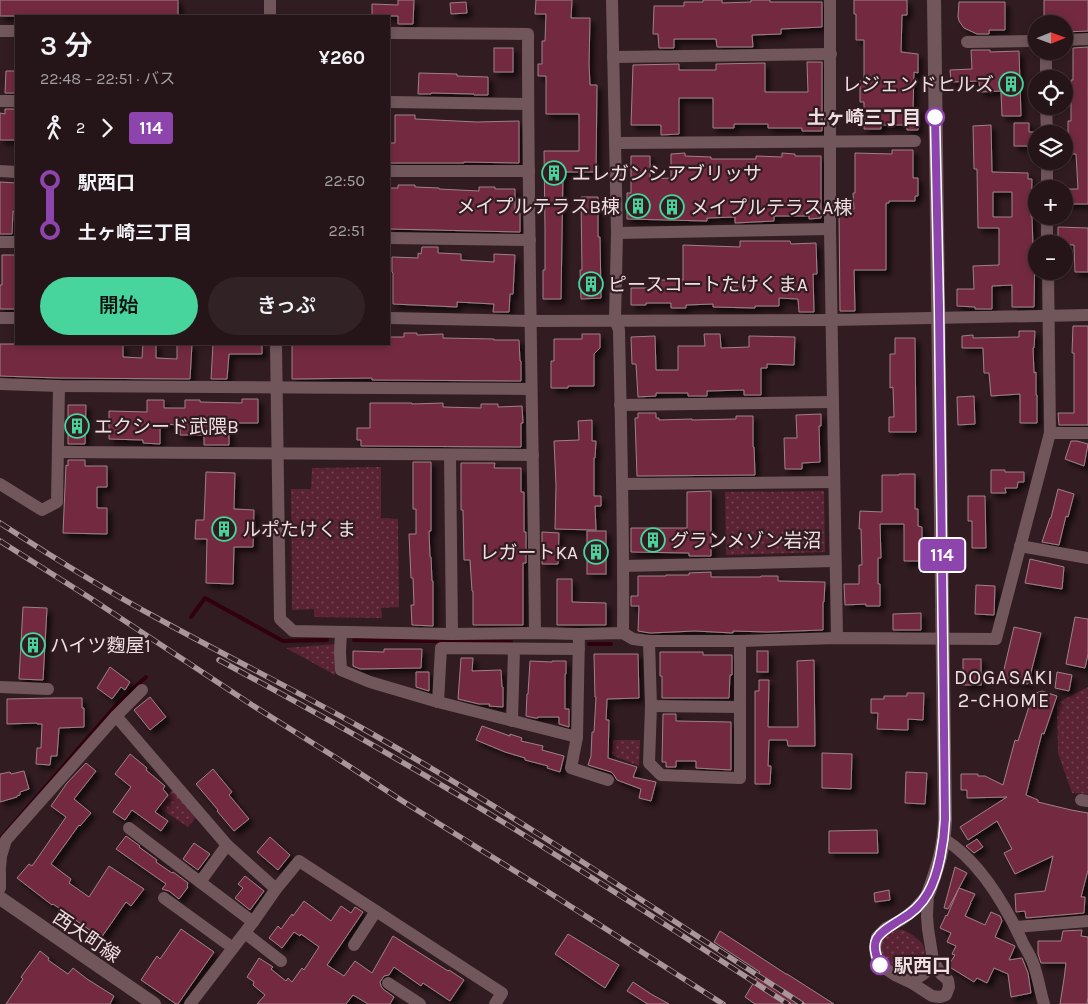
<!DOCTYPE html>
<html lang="ja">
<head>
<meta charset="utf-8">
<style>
	body { margin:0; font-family:Karla,"Noto Sans JP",sans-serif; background:#312226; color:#f1f3f6; height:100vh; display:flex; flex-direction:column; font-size:19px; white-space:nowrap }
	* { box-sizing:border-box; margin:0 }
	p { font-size:16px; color:#a39fa2 }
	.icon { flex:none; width:28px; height:28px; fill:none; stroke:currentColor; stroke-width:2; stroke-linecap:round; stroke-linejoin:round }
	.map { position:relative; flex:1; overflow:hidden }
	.side { position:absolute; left:15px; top:15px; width:375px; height:330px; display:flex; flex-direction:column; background:#251519; border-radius:0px; box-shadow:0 2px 8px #0003,0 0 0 1px #423438 }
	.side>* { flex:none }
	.badge { padding:0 10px; border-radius:4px; font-size:18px; line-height:32px }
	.needle { width:32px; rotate:89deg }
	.buttons { position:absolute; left:1028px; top:15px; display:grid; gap:10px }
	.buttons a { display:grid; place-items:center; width:45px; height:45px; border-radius:50%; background:#251519; box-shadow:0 2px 8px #0003,0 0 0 1px #423438; font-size:25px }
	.map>.badge { position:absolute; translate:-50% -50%; box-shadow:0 0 0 2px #fff }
	.legs { display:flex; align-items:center; gap:8px; height:55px; padding:0 25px; font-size:16px }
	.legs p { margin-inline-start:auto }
	.head { display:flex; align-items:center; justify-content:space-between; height:85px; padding:0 25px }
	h1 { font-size:28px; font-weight:600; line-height:38px }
	.action { display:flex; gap:10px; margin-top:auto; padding:10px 25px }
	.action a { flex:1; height:58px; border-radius:30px; background:#47d49d; color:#111; font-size:20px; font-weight:600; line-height:58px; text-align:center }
	.action a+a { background:#312226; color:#f1f3f6 }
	ul { padding:0 25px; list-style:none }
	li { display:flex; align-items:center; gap:18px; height:50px; font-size:19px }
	li i { display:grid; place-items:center; width:8px; height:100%; margin:0 6px; background:currentColor }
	li i::after { content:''; width:12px; height:12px; margin:-6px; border:4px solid; border-radius:50%; background:#251519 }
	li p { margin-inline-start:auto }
	li:first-child i { background:linear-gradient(#0000 50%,currentColor 0) }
	li:last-child i { background:linear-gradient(currentColor 50%,#0000 0) }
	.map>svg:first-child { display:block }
</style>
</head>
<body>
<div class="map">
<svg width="1088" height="1004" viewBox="0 0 1088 1004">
	<defs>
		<pattern id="grass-dots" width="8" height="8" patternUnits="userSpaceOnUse" patternTransform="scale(1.25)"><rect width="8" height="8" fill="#5a2333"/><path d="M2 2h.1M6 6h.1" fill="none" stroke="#724250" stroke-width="1.8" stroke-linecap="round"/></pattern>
		<filter id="shadow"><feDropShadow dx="4.5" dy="4.5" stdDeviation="2.5" flood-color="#0009"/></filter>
	</defs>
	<rect width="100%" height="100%" fill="#311c21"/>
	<g fill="url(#grass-dots)">
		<polygon points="381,467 381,518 398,519 399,607 381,608 382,618 314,617 314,609 292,610 291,489 311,489 312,468"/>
		<polygon points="824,491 825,552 726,555 725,492"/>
		<polygon points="335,644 335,675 286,648"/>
		<polygon points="1088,687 1088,794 1072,793 1058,753 1057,703"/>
		<polygon points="613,740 640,740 639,766 612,755"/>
		<polygon points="174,787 197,816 188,827 160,808"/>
		<polygon points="892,929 904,930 914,936 922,943 925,950 924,960 917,969 912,972 904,972 899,970 884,962 880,955 882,938"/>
	</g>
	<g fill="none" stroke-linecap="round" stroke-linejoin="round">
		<g stroke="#30000f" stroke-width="4">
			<polyline points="191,617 205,598 283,641 327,640"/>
			<polyline points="354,640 511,642"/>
			<polyline points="589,644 611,644"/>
			<polyline points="2,837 118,703 146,677"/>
		</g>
	</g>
	<g fill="#73293f" stroke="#9d8187" fill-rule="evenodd" filter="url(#shadow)">
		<rect x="0" y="0" width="178" height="16"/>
		<polygon points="398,0 414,0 413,24 398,24 398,16 372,16 372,4 398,5"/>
		<polygon points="536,0 572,0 571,18 590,18 589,64 590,85 597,85 596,172 563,172 561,299 543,299 543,270 545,270 545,229 544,151 579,151 579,114 546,114 546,76 538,76 538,64 542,64 542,41 545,41 546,14 535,14"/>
		<polygon points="703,0 722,0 722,3 751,2 751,0 770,0 770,2 822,2 822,27 781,29 781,34 752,35 753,47 717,47 716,39 674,39 674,48 659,48 658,34 653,34 654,6 684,6 684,2 703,2"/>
		<polygon points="854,0 907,0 907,15 902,15 901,52 918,54 918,73 914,72 913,108 918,108 918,130 907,130 907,125 881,125 881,129 864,129 864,102 860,102 860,81 864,81 864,40 856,40 856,14 854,14"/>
		<polygon points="1044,0 1088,0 1088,31 1064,32 1064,19 1044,19"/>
		<polygon points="466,2 467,13 451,14 450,3"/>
		<polygon points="959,2 1005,2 1005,30 989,30 989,34 977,34 964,28 959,21 958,17"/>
		<polygon points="1088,47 1088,204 1064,204 1064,189 1078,189 1076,154 1068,154 1068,121 1071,121 1071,80 1073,80 1073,48"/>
		<rect x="494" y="48" width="19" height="24"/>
		<polygon points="971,50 990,50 990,52 1019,51 1021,116 1002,116 1001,91 980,92 979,81 951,82 950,70 972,69"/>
		<polygon points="807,62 822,62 822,131 802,131 802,128 768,128 768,124 734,124 734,128 713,128 713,98 679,98 679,134 661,135 661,125 631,125 633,65 679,64 679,70 716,70 716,64 765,63 765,92 808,92"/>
		<polygon points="6,71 16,71 16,93 5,93"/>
		<polygon points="419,73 457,74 457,76 488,77 488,95 474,95 474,94 431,93 431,94 418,94"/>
		<polygon points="5,109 16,109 16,140 0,140 0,113 5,114"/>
		<polygon points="395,115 415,115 415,119 477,122 519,121 519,163 464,162 464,163 389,163 389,143 395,143"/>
		<polygon points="1014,123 1029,123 1029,132 1034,132 1034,146 1014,146"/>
		<path d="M991,125L992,172L1028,173V179H1032L1031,217H1032L1033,247H1035L1034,307H1012V285L992,286V309H975V307L957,306V289H974L973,266L999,265V228H978L977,169H974L973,126ZM993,192H1012V217H993Z"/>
		<polygon points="892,150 913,150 913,178 918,178 918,196 915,196 915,201 889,201 889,203 886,203 886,270 854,270 855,311 840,311 839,209 854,209 853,193 855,193 855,153 892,154"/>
		<polygon points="685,153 685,156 711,157 711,159 756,159 756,156 782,157 782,153 795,154 795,156 821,156 821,218 809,219 809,216 774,216 774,221 735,223 735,217 707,218 707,221 627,219 627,193 631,193 631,156 650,156 650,179 671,178 671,154"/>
		<polygon points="0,182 16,183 15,212 13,211 12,234 0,234"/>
		<polygon points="398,185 415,185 415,187 439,188 439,189 479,191 479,187 495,187 495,189 515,189 515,213 520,213 520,232 389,229 389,188 398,188"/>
		<polygon points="581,197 598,197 598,237 600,237 601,298 581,299 580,270 582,270"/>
		<polygon points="1058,227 1088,228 1088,272 1075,272 1074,245 1058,244"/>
		<polygon points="740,241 790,241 791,244 816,243 817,274 813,274 814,312 799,312 798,299 779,298 779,306 755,306 755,308 713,307 713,304 686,305 686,308 671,308 671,303 646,303 646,305 631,305 631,288 653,288 653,280 683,280 683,245 740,247"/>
		<polygon points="422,247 438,247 438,253 461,254 461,260 494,262 494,254 515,255 513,294 510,294 509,312 493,312 494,304 457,302 457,307 393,304 393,273 392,272 392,257 418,258 418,253 421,254"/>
		<polygon points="2,255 16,255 16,309 0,309 0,285 2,285"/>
		<polygon points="1073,326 1088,326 1088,425 1059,425 1058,413 1074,413 1074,353 1072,353"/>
		<polygon points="1019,331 1035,331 1034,348 1033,348 1034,373 1036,372 1036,395 1037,395 1037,423 1020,423 1020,394 991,396 989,373 984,373 983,348 962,348 962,336 973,335 973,338 1019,337"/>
		<polygon points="404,333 417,333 417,335 443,334 443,338 494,339 494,340 519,340 520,361 521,361 521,381 372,380 372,378 292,379 292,344 389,344 389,337 404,337"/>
		<polygon points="582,334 600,334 600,348 594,354 594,386 568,386 568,388 551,388 551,361 554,361 554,339 582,339"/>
		<polygon points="704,334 720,334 721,348 749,347 749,336 795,337 794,365 767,364 767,368 761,368 761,395 744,395 744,390 707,391 707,396 688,396 688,393 656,393 656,396 638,397 636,364 632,364 631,337 655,336 656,370 678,370 678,346 705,346"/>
		<polygon points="895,338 915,338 916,432 889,432 889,417 894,417 893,387 890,388 890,354 895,354"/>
		<polygon points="0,344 123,344 123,357 142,358 143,344 156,344 156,358 177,359 177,344 192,344 190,379 59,378 0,376"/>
		<polygon points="213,344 262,344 262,354 229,354 227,379 211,379"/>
		<polygon points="974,396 975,424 958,425 957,397"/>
		<polygon points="242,399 258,399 258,423 229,423 229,445 204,445 204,435 180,435 180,425 160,424 160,444 143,443 143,440 109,439 109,411 147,412 147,400 164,400 164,408 185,408 185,400 200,400 200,402 242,403"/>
		<polygon points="370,403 412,403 412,404 443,403 443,407 481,408 481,404 498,404 498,407 522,406 523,423 521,423 521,447 361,446 361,440 357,440 357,428 370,428"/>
		<polygon points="68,405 86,405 85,444 68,444"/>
		<polygon points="638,413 656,413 656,418 659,418 659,420 692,419 692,420 736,419 736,416 753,416 753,447 754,447 755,475 637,476 635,418 638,418"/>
		<polygon points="821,414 821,426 819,426 820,462 802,463 802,469 785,469 784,438 797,438 796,415"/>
		<polygon points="592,420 592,441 596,441 595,458 594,458 594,496 601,496 601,506 595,506 596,530 555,529 556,485 554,441 579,440 578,421"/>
		<polygon points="1071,441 1077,441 1088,444 1084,466 1065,459"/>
		<polygon points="68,460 85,460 85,466 107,466 107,487 97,487 97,508 107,508 107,534 63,533 66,465 68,466"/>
		<polygon points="413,462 431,462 431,531 429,531 430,557 431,557 432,581 433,581 433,626 412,625 411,605 414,605 413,578 411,578 409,534 416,534 416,509 413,509"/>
		<polygon points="461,463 495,463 494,468 521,468 521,492 524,492 524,532 526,532 526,563 523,563 523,625 473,625 473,591 472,591 470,560 464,560 463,510 461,510"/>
		<polygon points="991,470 1005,470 1005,472 1024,472 1024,482 1018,482 1017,488 1005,488 1006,493 991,493"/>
		<polygon points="206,472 235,473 234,509 254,510 253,547 234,547 233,584 206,583 207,539 195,539 196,520 204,520"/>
		<polygon points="899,474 915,474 915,509 918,509 918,526 922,527 922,561 904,561 904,524 880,524 881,558 878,558 878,584 880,584 880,606 866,606 866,604 845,605 844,584 859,584 859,565 862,565 861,529 859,529 860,511 882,512 882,475 899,475"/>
		<polygon points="1058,489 1074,494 1068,517 1066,516 1059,545 1042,542 1050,518 1051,518"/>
		<polygon points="711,491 711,556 689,556 689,553 631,552 631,528 687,528 687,492"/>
		<polygon points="968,496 985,496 986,548 972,548 972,521 968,521"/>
		<rect x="587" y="531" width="19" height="43"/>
		<polygon points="542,532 559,533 558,564 542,564"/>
		<polygon points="1030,559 1064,567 1062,589 1025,583"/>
		<polygon points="711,572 711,577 761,577 761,576 778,576 778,581 825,582 824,602 823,602 823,630 767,632 733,631 733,633 695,631 650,633 638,631 639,606 631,606 631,596 638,596 638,576 666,576 666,575 689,575 689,573"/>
		<polygon points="557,579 572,579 572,602 606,603 606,625 557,625"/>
		<polygon points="976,585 995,586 994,615 975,614"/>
		<polygon points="23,607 47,608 43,680 19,679"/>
		<polygon points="921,613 921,630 893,630 893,614"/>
		<polygon points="1075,617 1088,619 1088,654 1085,668 1066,664"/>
		<polygon points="1014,627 1041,633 1028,684 1002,678"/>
		<polygon points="384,649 422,649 421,668 360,669 353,666 353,651 384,652"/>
		<rect x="757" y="651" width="11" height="21"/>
		<polygon points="660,652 703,652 703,655 732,655 732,675 730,675 729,698 662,698 662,676 660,676"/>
		<polygon points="594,654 638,654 639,698 607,699 606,720 609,720 608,758 637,767 633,777 656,782 651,801 639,798 641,789 617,780 614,775 611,772 588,765 591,756 592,732 594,732 596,697 595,697"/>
		<polygon points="461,658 473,658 472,671 501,670 502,687 503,687 503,707 489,706 490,704 479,704 458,699"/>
		<rect x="963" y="659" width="18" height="26"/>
		<polygon points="814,660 815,746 788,746 787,740 769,740 768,766 771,766 770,784 755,784 755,691 759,691 759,680 769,680 768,727 798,727 797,661"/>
		<polygon points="530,661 552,662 552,661 566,661 566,674 565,674 565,709 569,709 569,727 559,724 559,717 538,717 538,718 535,718 526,716 527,694 528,694"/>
		<polygon points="110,667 130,682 125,690 121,687 112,699 97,688"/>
		<polygon points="416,672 429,672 429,691 416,687"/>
		<polygon points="1057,672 1072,675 1069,691 1055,688"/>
		<polygon points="1042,691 1057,696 1044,734 1042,733 1026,795 1038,800 1038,802 1071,810 1088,813 1088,870 1081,897 1085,897 1084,913 1026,918 1025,911 1016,912 1015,894 1045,891 1053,856 1015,874 1004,853 1012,849 997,821 968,840 960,827 1007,797 967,798 967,790 961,790 961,774 978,774 978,776 985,776 1003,785 1015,740 1018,741 1033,694"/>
		<polygon points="907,693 924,693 923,720 908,719 908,730 877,729 878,713 871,713 871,699 884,699 884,696 907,696"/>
		<polygon points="150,697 166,717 150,730 134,710"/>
		<polygon points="53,698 82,698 82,708 84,708 84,727 59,728 57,756 51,756 50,765 36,764 37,748 41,748 42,724 37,724 37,723 7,724 7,699"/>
		<polygon points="663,714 676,714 676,721 731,722 731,770 696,768 696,761 676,761 676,767 666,767 666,762 662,762"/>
		<polygon points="482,726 510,736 510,734 522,738 521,741 543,746 542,750 564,756 560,772 547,768 548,766 525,760 525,758 505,752 476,740"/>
		<polygon points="822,753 852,754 851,789 822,788"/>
		<polygon points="130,754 147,768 146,770 165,786 163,789 168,795 155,812 168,821 161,831 132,810 125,820 113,812 131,787 115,774"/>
		<polygon points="86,763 96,771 74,799 91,813 80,826 79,825 51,864 71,879 69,883 89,897 109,866 144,889 131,906 126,902 101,938 53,904 52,905 17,878 29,864 32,866 66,817 51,806 67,783"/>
		<polygon points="213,769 232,792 229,795 249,819 234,831 217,811 218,810 196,784"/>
		<polygon points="24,771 29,789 20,792 20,795 17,796 17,797 0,802 0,774 10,772 11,774"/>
		<polygon points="906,772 927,773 925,804 905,803"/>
		<polygon points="877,830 878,853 829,853 829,831"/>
		<polygon points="126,836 140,846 139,847 157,860 156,862 172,873 173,872 188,883 187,886 188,887 179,899 169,891 162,889 166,884 116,849"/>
		<polygon points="270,837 290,855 278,870 257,852"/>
		<polygon points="977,839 983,847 974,853 966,846"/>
		<polygon points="194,843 210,854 198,870 183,859"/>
		<polygon points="955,867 967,873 948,909 944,908"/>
		<polygon points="245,876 264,891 250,910 235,898 243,888 238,884"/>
		<polygon points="959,888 975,894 971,902 970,903 971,903 965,916 985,925 991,912 1000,916 1002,921 995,937 1015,946 1009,960 1022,958 1028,973 1031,993 1011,997 1008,974 994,968 987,983 977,978 974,982 948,966 955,955 952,954 956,946 947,942 951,933 940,928 946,915 947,916"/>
		<polygon points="889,890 890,900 875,902 874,893"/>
		<polygon points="304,901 331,921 341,906 351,913 355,907 363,912 327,965 344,976 355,961 372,973 393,936 448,971 449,970 464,980 450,1001 423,983 421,986 394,967 389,975 384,976 380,982 381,986 383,989 394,997 390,1004 368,1004 353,995 346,1004 257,1004 265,995 253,985 254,982 247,977 259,958 273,967 271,969 286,981 288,978 292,982 302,968 304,970 319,947 301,934 300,936 294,932 282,948 269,938 278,926 281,929 292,914 293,916"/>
		<polygon points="181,929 214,952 178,1004 176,1004 141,980 157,956 160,959"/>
		<polygon points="1082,930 1081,936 1088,937 1088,997 1087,1004 1060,1004 1064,979 1066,963 1041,963 1038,954 1038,941 1061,941 1063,931"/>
		<polygon points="720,931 786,974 787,974 834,1004 755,1004 745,997 760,972 714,942"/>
		<polygon points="568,934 619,965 605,988 555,954"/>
		<polygon points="40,951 49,958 48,960 68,974 73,968 87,979 114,996 110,1004 6,1004 23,979 21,977"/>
		<polygon points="633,982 651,994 669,1004 648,1004 646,1003 627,991"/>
	</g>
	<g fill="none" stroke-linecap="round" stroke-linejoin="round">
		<g stroke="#71575c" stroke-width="12">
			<polyline points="270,0 270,16"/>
			<path d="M612,0L617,233L615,320L619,330C621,431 624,532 623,633"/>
			<polyline points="830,0 830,229 837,638"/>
			<polyline points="0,31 16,31"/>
			<path d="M389,33L528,34C528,234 533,433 535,633"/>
			<polyline points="1064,40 1088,39"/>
			<polyline points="967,42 1036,41"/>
			<polyline points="1046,51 1046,79"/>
			<polyline points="613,57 831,54"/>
			<polyline points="0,101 16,101"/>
			<polyline points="389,102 528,104"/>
			<polyline points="1046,106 1047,134"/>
			<polyline points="615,143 915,141"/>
			<polyline points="1047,161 1047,189"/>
			<polyline points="0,171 16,172"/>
			<polyline points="389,171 529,171"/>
			<polyline points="1047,216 1047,244"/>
			<polyline points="617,233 830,229"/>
			<polyline points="389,238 530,240"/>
			<polyline points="0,242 16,242"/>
			<polyline points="0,318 16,318"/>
			<polyline points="389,318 530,321 832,320 1088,315"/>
			<polyline points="276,344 280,619 293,631 452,634 535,633 579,634 623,633 633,639 649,641 740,641 837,638 996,639 1050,433 1048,271"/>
			<polyline points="0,384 59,386 531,389"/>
			<polyline points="620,405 833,402"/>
			<polyline points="1050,433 1088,433"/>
			<polyline points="58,452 533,455"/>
			<polyline points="450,455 452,634"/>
			<polyline points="0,484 42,510 57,502 59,386"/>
			<polyline points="622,484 834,482"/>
			<polyline points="1020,546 1088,558"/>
			<polyline points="623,566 835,561"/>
			<polyline points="341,632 340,652 341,670 370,682 438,702 577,737 579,634"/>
			<polyline points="649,641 651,706 649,763 661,775 740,778 740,641"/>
			<polyline points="0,687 48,689"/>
			<polyline points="438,702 441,648 579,649"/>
			<polyline points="651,706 740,707"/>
			<polyline points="116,716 142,690"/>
			<polyline points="512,721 514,649"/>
			<polyline points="577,737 571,768 608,780"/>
			<polyline points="1081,800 1088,801"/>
			<polyline points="129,828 200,882"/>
			<path d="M944,839C978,860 1004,903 1021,939C1024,947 1030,954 1033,963C1038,976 1040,991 1044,1004"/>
			<polyline points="227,845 200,882 253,922"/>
			<polyline points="0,868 1,856 6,840 116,716 227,845 276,889"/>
			<polyline points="0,872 0,888"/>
			<polygon points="928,894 927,916 928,929 933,960 941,974 948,980 949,987 946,995 940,997 932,996 912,983 895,975 880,965 876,955 875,948 877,937 886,928 901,920 914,910"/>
			<polyline points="164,898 233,948"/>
			<polyline points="1016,927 1088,921"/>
			<polyline points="245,933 281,961"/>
			<polyline points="354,945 376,911"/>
			<path d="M906,980C922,978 926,974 933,960"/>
			<polyline points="388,983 420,1004"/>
			<polyline points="190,1004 253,922 276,889 299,861 502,993 495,1004"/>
		</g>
		<g stroke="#71575c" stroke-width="14">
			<path d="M928,894C938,867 944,848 945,819L934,0"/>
			<polyline points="0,898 154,1004"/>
		</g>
		<g stroke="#a89699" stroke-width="5.5">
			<g id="rail">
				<path d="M0,523C51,556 103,589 157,618C224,655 293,689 360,727C511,812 656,910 802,1004"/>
				<polyline points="0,541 87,596 252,705 338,759 404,802 542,888 723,1004"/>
				<path d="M219,660C334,722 449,787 559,857C636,905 712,955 788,1004"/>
			</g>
		</g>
		<use href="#rail" stroke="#311c21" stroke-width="4" stroke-dasharray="11" stroke-linecap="butt"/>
	</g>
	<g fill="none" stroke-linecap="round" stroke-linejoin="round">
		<g stroke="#fff" stroke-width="11">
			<path id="line-1" d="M880,965C867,938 880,933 900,920C911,914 922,904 928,893C939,874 944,841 945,819L939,308L935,117"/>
		</g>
		<use href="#line-1" stroke="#8e44ad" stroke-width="8"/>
	</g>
	<defs>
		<g id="building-ring" transform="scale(1.25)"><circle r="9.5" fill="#311c21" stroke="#47d49d" stroke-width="1.5"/><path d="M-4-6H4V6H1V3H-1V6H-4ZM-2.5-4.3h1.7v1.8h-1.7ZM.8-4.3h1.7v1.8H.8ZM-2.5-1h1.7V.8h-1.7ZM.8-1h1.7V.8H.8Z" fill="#47d49d"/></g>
	</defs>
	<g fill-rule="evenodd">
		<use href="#building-ring" x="1011" y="84"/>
		<use href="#building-ring" x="554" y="173"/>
		<use href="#building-ring" x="638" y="206"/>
		<use href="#building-ring" x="672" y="207"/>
		<use href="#building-ring" x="591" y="284"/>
		<use href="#building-ring" x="77" y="426"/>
		<use href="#building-ring" x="224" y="529"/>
		<use href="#building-ring" x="653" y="540"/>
		<use href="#building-ring" x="596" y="552"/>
		<use href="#building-ring" x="33" y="645"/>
	</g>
	<g fill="#fff" stroke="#8e44ad" stroke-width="2.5">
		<circle cx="935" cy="117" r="9"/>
		<circle cx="880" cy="965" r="9"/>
	</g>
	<g text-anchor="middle" stroke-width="4.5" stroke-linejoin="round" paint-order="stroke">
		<g font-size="19" fill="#efdfe2" stroke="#311c21" text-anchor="start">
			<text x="994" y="91" text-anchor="end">レジェンドヒルズ</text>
			<text x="572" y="180">エレガンシアブリッサ</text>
			<text x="620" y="213" text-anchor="end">メイプルテラスB棟</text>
			<text x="690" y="214">メイプルテラスA棟</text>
			<text x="608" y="291">ピースコートたけくまA</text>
			<text x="94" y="433">エクシード武隈B</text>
			<text x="242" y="536">ルポたけくま</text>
			<text x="670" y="547">グランメゾン岩沼</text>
			<text x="578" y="559" text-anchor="end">レガートKA</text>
			<text x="50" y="652">ハイツ麴屋1</text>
		</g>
		<g font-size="19" font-weight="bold" fill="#efdfe2" stroke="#311c21" text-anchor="end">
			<text x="921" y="124">土ヶ崎三丁目</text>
			<text x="894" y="972" text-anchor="start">駅西口</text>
		</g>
		<g font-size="19" fill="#efdfe2" stroke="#311c21">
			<text transform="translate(87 936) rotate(34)" y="7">西大町線</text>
		</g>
		<g font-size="20" letter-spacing="1" fill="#efdfe2" stroke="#311c21">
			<text x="1004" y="684">DOGASAKI<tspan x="1004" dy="23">2-CHOME</tspan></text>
		</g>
	</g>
</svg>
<div class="buttons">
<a><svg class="needle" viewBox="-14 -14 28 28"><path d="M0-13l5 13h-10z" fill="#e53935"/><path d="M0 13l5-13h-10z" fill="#a39fa2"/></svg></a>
<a><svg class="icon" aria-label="locate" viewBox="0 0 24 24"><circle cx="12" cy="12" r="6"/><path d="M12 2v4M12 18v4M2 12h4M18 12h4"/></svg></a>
<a><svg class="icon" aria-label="layers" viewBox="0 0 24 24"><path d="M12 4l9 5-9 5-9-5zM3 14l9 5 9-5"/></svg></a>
<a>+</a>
<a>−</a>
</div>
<b class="badge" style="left:942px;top:555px;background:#8e44ad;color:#fff">114</b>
<section class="side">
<div class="head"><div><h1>3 分</h1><p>22:48 – 22:51 · バス</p></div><b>¥260</b></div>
<div class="legs"><svg class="icon" aria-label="walk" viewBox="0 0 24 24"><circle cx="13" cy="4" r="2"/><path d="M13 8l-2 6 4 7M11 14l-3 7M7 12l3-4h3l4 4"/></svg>2<svg class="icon" aria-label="forward" viewBox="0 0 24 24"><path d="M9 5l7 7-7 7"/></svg><b class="badge" style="background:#8e44ad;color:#fff">114</b></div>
<ul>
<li><i style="color:#8e44ad"></i><b>駅西口</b><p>22:50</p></li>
<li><i style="color:#8e44ad"></i><b>土ヶ崎三丁目</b><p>22:51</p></li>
</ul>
<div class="action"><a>開始</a><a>きっぷ</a></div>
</section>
</div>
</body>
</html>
